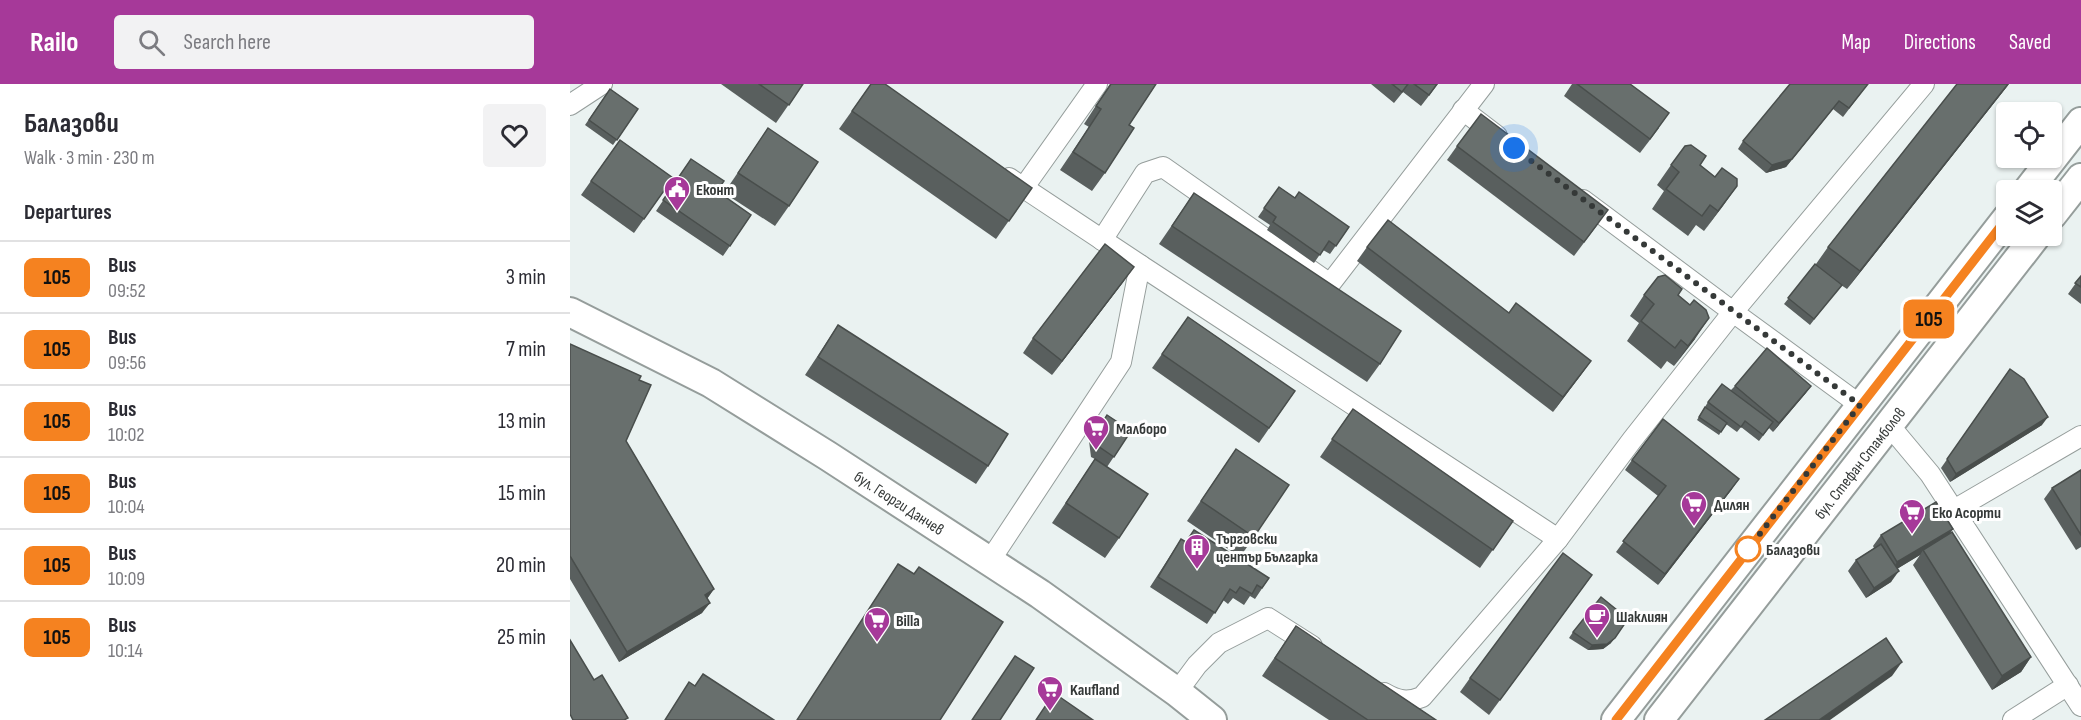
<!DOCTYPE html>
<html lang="en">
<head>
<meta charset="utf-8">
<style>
	body { margin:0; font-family:"Sofia Sans Condensed",sans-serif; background:#f2f2f3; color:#2b2b33; height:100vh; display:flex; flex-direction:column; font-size:22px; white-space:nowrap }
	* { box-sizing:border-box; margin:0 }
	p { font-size:20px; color:#7c7c81 }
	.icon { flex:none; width:33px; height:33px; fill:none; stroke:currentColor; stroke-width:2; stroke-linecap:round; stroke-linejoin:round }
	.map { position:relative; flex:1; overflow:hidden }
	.side { display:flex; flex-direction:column; background:#fff; width:570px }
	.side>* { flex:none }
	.badge { padding:0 12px; border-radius:9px; font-size:21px; line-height:39px }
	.fabs { position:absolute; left:1426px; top:18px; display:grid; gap:12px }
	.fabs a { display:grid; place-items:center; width:66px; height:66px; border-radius:6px; background:#fff; box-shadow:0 2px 4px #0004; font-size:30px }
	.you { position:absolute; width:30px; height:30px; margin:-15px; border:4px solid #fff; border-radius:50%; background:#1a73e8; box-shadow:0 0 0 9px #1a73e833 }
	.map>.badge { position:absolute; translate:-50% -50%; box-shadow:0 0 0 3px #fff }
	h2 { padding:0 24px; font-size:22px; line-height:54px }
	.round { display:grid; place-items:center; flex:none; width:63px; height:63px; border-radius:6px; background:#f2f2f3 }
	.overview { display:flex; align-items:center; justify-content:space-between; height:102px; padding:0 24px }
	h1 { font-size:28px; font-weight:700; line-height:45px }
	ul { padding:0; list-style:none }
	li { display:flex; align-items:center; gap:18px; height:72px; padding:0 24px; border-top:2px solid #e1e1e2 }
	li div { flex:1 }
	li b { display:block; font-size:22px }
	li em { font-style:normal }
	li .badge { min-width:66px; font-weight:700; text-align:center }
	header { display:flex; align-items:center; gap:36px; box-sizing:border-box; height:84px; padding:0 30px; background:#a63999; color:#fff }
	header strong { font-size:28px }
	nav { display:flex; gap:33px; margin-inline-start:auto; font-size:21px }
	.search { width:420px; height:54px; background:#f2f2f3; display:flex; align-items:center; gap:15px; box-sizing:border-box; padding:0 21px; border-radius:6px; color:#7c7c81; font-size:22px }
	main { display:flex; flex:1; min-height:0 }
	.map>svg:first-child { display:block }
</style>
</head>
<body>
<header>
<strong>Railo</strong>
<div class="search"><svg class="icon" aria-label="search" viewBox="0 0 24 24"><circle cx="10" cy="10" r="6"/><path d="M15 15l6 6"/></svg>Search here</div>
<nav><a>Map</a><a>Directions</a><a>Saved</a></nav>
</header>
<main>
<section class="side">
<div class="overview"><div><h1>Балазови</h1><p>Walk · 3 min · 230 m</p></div><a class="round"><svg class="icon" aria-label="heart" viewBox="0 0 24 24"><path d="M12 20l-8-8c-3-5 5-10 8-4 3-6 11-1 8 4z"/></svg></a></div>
<h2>Departures</h2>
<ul>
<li><span class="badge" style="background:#f58220;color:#111">105</span><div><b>Bus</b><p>09:52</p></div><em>3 min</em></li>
<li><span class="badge" style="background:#f58220;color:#111">105</span><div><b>Bus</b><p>09:56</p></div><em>7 min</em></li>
<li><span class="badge" style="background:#f58220;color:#111">105</span><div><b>Bus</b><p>10:02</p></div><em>13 min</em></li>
<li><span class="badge" style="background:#f58220;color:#111">105</span><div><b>Bus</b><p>10:04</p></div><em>15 min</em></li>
<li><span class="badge" style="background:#f58220;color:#111">105</span><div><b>Bus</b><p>10:09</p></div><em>20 min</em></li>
<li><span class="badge" style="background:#f58220;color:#111">105</span><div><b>Bus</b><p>10:14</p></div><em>25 min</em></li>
</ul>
</section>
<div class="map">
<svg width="1511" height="636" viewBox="0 0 1511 636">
	<rect width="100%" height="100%" fill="#eaf2f1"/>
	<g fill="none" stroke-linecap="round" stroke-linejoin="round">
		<g stroke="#959d9b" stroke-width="22">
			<g id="street">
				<polyline points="0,21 32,0"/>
				<polyline points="893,26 927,52"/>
				<polyline points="454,103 527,0"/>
				<polyline points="532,156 575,89 593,83 760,200 914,0"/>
				<polyline points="570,181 988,455 1062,356 1163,228 1013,116"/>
				<polyline points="1290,321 1163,228 1354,0"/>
				<polyline points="1319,341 1360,390 1511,622"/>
				<polyline points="1384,426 1511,352"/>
				<polyline points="419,478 551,278 570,181 439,94"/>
				<polyline points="607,608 627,581 649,559 698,534 742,562"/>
				<path d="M814,609C828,617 837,619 852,613L988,455"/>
				<polyline points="1443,636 1498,601"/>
			</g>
		</g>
		<g stroke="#959d9b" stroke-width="32">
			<g id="secondary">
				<polyline points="1458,106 1511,38"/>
				<polyline points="1482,131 1511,94"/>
				<path id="s1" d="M0,228L141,299L258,372L470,510L607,608L642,636"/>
				<polyline points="1046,636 1437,134"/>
				<path id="s2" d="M1089,636L1466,152"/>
			</g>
		</g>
		<use href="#street" stroke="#fff" stroke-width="20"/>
		<use href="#secondary" stroke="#fff" stroke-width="28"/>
	</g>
	<g fill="#595f5e">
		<polygon points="151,0 233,0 206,39"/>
		<polygon points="301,0 462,104 426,155 269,45"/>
		<polygon points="540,0 586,0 559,41 535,89 522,107 490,86 519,43 514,40"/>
		<polygon points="801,0 868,0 851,22 833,8 824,19"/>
		<polygon points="1002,0 1060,0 1089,44 1070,69 994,12"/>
		<polygon points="1298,0 1273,33 1263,25 1216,83 1196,89 1168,65 1173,57"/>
		<polygon points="1439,0 1277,205 1271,201 1240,241 1214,220 1246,180 1258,163"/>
		<polygon points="40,5 68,25 43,61 15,41"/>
		<polygon points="198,44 219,122 205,142 154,109"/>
		<polygon points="50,56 103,94 64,149 11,111"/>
		<polygon points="887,62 1028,140 1004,172 877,76"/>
		<polygon points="121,75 147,107 181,131 153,172 86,127"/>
		<polygon points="1101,81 1130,81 1145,93 1167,102 1134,147 1126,141 1118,152 1082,125 1094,107 1087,101"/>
		<polygon points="709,103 725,114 779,143 760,170 753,166 744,179 697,146 700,141 688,133"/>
		<polygon points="624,109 810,280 797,298 589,160"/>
		<polygon points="797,163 939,229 1021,277 983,328 787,177"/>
		<polygon points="1511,192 1511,220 1498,210"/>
		<polygon points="554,197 482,291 453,269 463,254"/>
		<polygon points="1074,211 1108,211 1125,255 1104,282 1097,277 1091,285 1057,257 1069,239 1060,232"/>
		<polygon points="618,233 725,307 689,359 582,284"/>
		<polygon points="268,241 418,382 406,400 235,291"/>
		<polygon points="0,260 69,296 56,357 144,505 137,515 132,529 49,578 0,495"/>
		<polygon points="1440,285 1472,341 1380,398 1371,384"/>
		<polygon points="1165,302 1241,302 1235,310 1203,348 1199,344 1189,357 1171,343 1167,348 1156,340 1149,351 1127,336 1138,318 1161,306"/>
		<polygon points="783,325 943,437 910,484 750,373"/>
		<polygon points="537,331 561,347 537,383 549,454 535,474 482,439 525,375 521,373 519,357"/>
		<polygon points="666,365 684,453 670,473 617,437"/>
		<polygon points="1062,376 1162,405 1088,501 1046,468 1088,412 1055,386"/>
		<polygon points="1511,386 1511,463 1506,466 1474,415 1482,404"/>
		<polygon points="1380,450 1461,573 1451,588 1422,606 1343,481 1350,471 1327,485 1321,498 1296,514 1278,487 1286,476 1304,464 1303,462 1311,451"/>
		<polygon points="611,455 616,458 699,494 685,515 680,512 674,521 663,514 658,520 653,516 637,540 580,503"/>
		<polygon points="1022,491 919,631 890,608 900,594"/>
		<polygon points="726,542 866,636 759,636 692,592"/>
		<polygon points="1003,548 1041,559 1033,565 1018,566 999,554"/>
	</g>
	<g fill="#494e4c">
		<polygon points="1438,0 1439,0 1277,205 1290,187"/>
		<polygon points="1269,17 1216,83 1196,89 1202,81"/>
		<polygon points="1167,102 1153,122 1134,147 1148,127"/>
		<polygon points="564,183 554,197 482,291 492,277"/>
		<polygon points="1139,234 1125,255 1104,282 1118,262"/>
		<polygon points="1021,277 1011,291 983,328 993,313"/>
		<polygon points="1241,302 1235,310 1203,348 1209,339"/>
		<polygon points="1478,333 1472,341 1380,398 1386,390"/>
		<polygon points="1169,395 1162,405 1088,501 1095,490"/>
		<polygon points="1383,445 1375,456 1353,466 1350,471 1320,489 1327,478"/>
		<polygon points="1329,487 1321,498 1296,514 1304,504"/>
		<polygon points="144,505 136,516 135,511"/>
		<polygon points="140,519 132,529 49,578 57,568"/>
		<polygon points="1045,554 1041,559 1033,565 1018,566 1022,561"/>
		<polygon points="1461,573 1451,588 1422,606 1432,592"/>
		<polygon points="1332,578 1322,592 1260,636 1249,636"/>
	</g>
	<g fill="#686f6d" stroke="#494e4c" stroke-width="1.5">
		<polygon points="189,0 233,0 219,21"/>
		<polygon points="301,0 315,0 462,104 439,137 282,27"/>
		<polygon points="541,0 586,0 559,41 564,44 535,89 503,68 531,25 526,22"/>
		<polygon points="822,0 838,0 832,8"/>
		<polygon points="844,0 867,0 859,11"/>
		<polygon points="1007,0 1060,0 1099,29 1080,55"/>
		<polygon points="1220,0 1298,0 1279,24 1269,17 1222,75 1202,81 1173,57"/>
		<polygon points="1387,0 1438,0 1290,187 1258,163"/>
		<polygon points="40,5 68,25 47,56 19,36"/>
		<polygon points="911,30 1038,126 1014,158 887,62"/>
		<polygon points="198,44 248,78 219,122 168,89"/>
		<polygon points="50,56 103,94 74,135 21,97"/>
		<polygon points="1121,61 1136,72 1130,81 1145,93 1152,84 1167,95 1167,102 1148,127 1140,121 1132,132 1096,105 1109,88 1101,81 1115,62"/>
		<polygon points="121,75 154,97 147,107 181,131 160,162 93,116"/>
		<polygon points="709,103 725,114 729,108 779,143 766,162 759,157 750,171 703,138 706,133 694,124"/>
		<polygon points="624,109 831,247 810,280 602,142"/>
		<polygon points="818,136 939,229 946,219 1021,277 993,313 797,163"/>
		<polygon points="535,160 564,183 492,277 463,254"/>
		<polygon points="1245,180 1272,201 1244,235 1218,214"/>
		<polygon points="1095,191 1112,205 1108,211 1120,221 1124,216 1136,226 1139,234 1118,262 1111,256 1105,264 1071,237 1084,220 1074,211 1088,193"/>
		<polygon points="1511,192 1511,203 1505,199"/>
		<polygon points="618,233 725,307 699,344 592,270"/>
		<polygon points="268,241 438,350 418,382 248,273"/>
		<polygon points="0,260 71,292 69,296 81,301 56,357 144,505 135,511 140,519 57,568 0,472"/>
		<polygon points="1197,264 1241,302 1209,339 1165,302"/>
		<polygon points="1440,285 1454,295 1478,333 1386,390 1377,375"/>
		<polygon points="1152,300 1203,338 1193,351 1175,337 1171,343 1138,318"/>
		<polygon points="1135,323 1157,339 1151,348 1129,333"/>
		<polygon points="783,325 943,437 923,466 762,355"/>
		<polygon points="537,331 561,347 544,373 528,362 527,347"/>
		<polygon points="1093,335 1169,395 1095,490 1053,457 1096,402 1062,376"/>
		<polygon points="666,365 719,401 684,453 631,417"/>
		<polygon points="525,375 578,410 549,454 496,419"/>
		<polygon points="1511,386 1511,451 1482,404"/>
		<polygon points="1366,418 1383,445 1327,478 1311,451"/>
		<polygon points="624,446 699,494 692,504 687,501 682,510 670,503 666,509 660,505 645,529 588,493 611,455 616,458"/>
		<polygon points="1382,448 1461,573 1432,592 1353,466"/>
		<polygon points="1311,460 1329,487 1304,504 1286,476"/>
		<polygon points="993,469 1022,491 930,616 900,594"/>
		<polygon points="328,480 344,490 349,483 433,538 370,636 227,636"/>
		<polygon points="1031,513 1058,535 1045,554 1037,560 1022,561 1003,548"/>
		<polygon points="726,542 866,636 798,636 705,574"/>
		<polygon points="1316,554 1332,578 1249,636 1195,636"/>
		<polygon points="0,556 24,596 32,591 58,634 54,636 3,636 0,630"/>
		<polygon points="445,572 464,584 430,636 402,636"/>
		<polygon points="133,590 204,636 95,636 119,598 125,602"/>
		<polygon points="484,609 523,636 466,636"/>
	</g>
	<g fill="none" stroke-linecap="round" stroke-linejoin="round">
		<g stroke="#fff" stroke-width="14">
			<polyline id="line" points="1046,636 1437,134"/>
		</g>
		<use href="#line" stroke="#f58220" stroke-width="9"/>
		<polyline stroke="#353938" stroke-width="6" stroke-dasharray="0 10.8" points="944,64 1290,321 1178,465"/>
	</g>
	<defs>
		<g id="civic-pin" transform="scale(1.35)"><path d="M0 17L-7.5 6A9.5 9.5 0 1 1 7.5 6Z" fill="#a63999" stroke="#fff"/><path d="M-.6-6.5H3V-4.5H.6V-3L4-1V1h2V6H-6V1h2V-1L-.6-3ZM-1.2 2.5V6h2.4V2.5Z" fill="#fff"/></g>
		<g id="supermarket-pin" transform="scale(1.35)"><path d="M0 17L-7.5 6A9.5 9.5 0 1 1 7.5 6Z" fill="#a63999" stroke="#fff"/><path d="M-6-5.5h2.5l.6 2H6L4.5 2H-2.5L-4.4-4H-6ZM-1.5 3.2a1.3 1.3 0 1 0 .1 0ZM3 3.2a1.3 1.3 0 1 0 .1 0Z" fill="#fff"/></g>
		<g id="building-pin" transform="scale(1.35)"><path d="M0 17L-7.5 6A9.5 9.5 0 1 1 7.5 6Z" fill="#a63999" stroke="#fff"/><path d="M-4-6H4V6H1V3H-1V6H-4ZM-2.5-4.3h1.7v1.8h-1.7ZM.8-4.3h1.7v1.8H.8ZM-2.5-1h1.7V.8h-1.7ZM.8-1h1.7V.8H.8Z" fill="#fff"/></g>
		<g id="cafe-pin" transform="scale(1.35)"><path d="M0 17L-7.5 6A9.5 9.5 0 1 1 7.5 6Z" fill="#a63999" stroke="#fff"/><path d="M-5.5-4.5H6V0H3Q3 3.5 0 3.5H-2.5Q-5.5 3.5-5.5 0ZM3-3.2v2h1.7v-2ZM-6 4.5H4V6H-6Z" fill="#fff"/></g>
	</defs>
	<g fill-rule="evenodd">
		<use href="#civic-pin" x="107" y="105"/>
		<use href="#supermarket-pin" x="526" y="344"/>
		<use href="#supermarket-pin" x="1124" y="420"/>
		<use href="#supermarket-pin" x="1342" y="428"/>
		<use href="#building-pin" x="627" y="463"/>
		<use href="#cafe-pin" x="1027" y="532"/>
		<use href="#supermarket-pin" x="307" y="536"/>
		<use href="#supermarket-pin" x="480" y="605"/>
	</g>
	<circle fill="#fff" stroke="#f58220" stroke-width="3" cx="1178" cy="465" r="12"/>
	<g text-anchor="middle" stroke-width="6" stroke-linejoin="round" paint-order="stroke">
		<g font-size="16" font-weight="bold" fill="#353938" stroke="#fff" text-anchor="start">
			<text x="126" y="111">Еконт</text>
			<text x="546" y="350">Малборо</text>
			<text x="1144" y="426">Дилян</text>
			<text x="1362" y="434">Еко Асорти</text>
			<text x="646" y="460">Търговски<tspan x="646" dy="18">център Българка</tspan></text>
			<text x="1046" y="538">Шаклиян</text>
			<text x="326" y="542">Billa</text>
			<text x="500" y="611">Kaufland</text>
		</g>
		<g font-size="16" fill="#353938" stroke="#fff">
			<text dy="6" stroke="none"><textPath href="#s2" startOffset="326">бул. Стефан Стамболов</textPath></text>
			<text dy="6" stroke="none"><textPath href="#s1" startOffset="381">бул. Георги Данчев</textPath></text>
		</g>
		<g font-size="16" font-weight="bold" fill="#353938" stroke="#fff" text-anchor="start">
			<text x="1196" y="471">Балазови</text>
		</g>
	</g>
</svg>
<div class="fabs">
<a><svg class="icon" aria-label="locate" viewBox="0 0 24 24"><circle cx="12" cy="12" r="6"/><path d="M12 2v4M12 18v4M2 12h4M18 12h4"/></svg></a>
<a><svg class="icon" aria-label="layers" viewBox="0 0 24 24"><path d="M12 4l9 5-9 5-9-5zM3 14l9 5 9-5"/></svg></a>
</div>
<div class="you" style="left:944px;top:64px"></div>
<b class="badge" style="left:1359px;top:235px;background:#f58220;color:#111">105</b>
</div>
</main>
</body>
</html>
